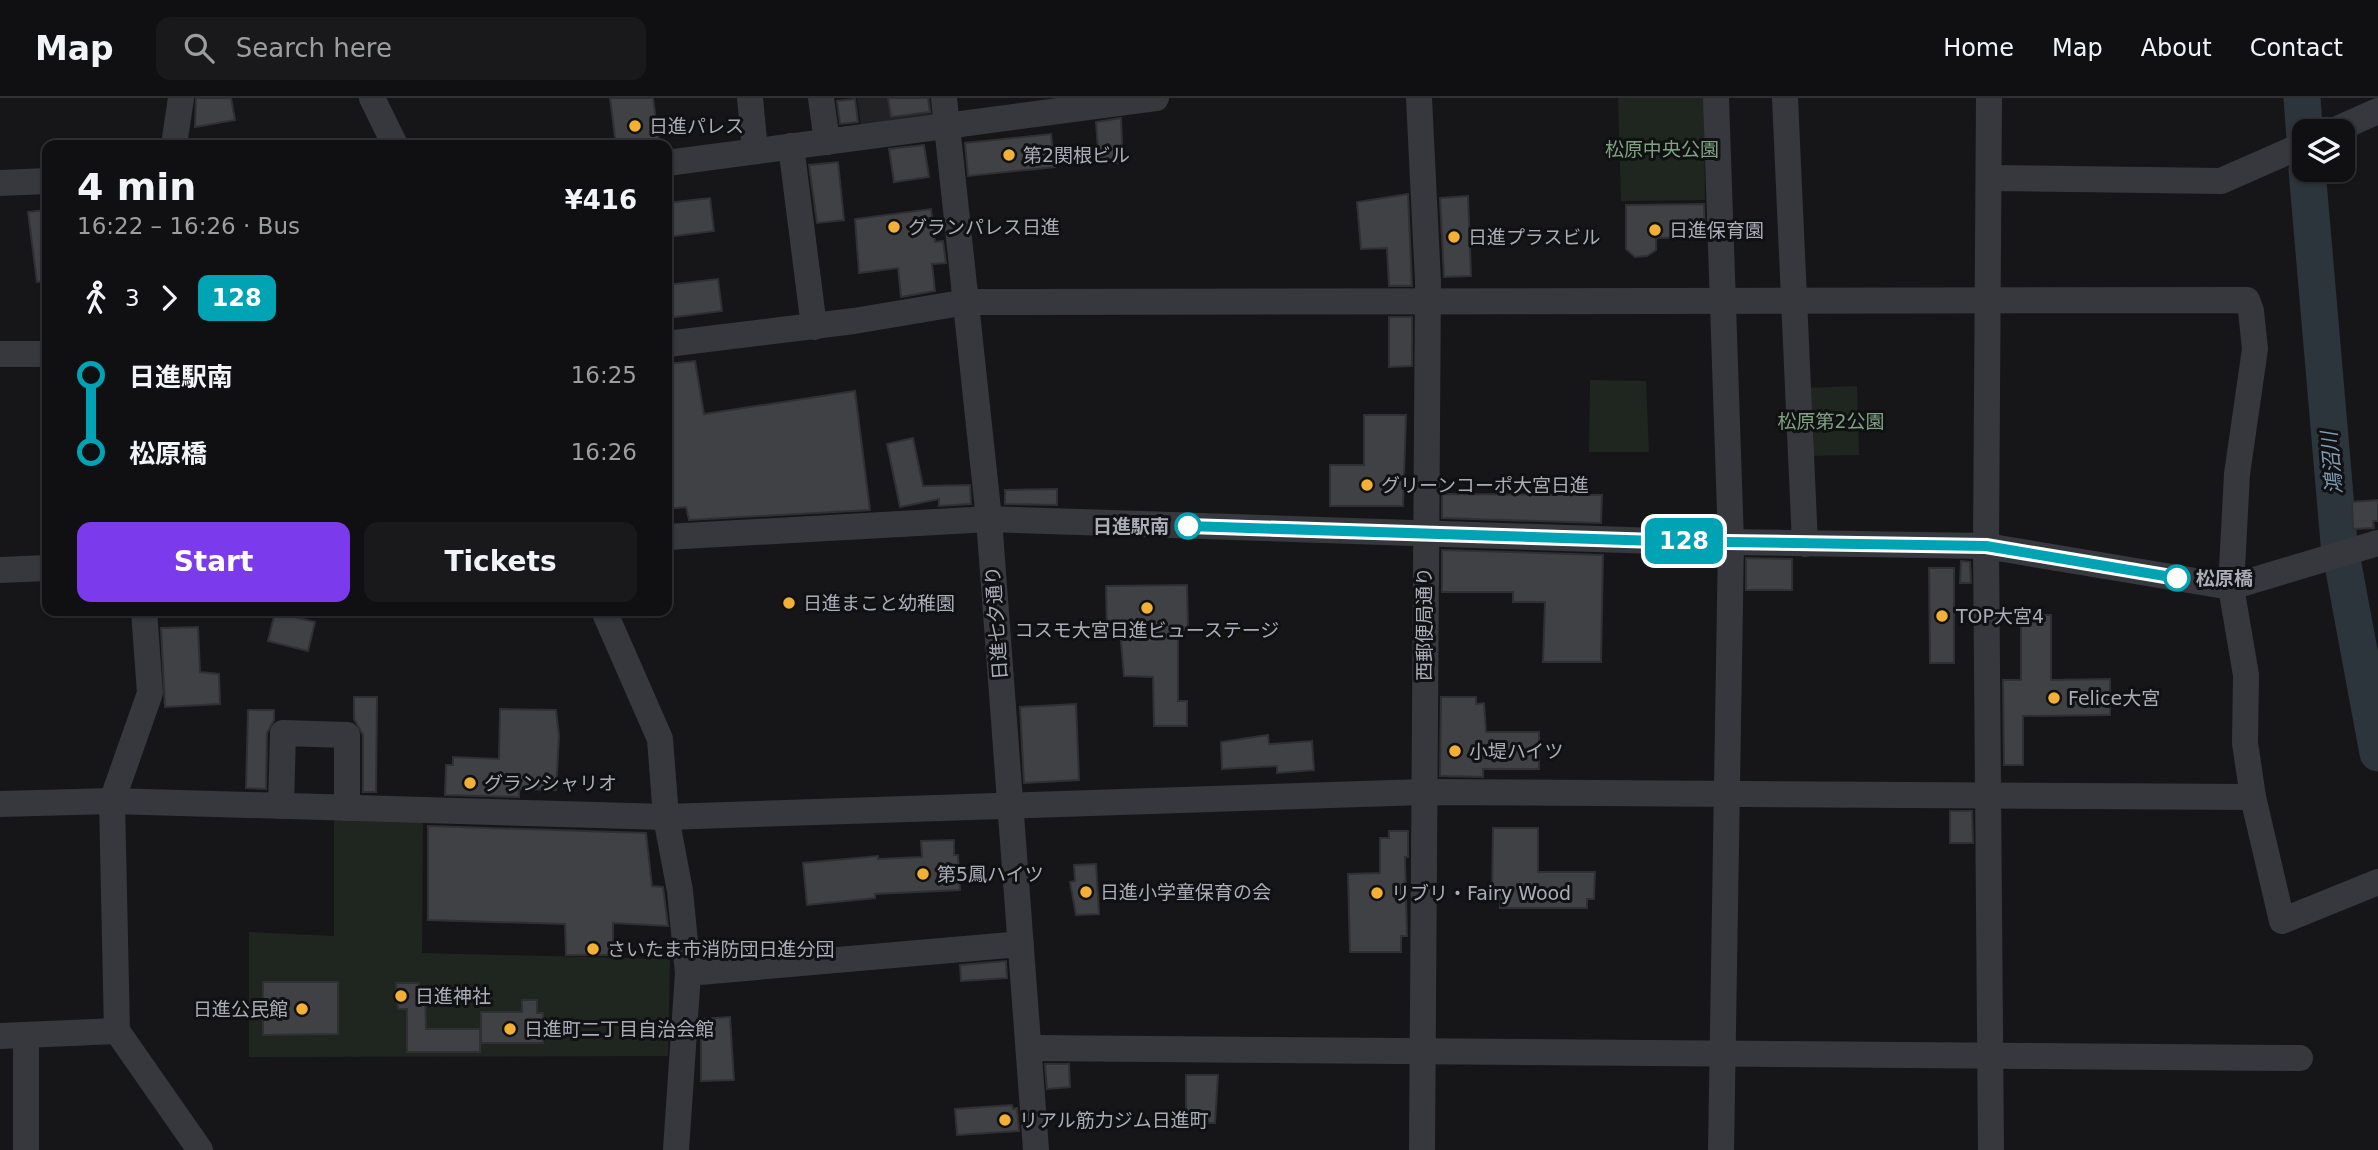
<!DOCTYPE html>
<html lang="en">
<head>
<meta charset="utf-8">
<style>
	body { margin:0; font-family:"DejaVu Sans","Noto Sans JP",sans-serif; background:#19191b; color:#f1f3f6; height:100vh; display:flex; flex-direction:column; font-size:26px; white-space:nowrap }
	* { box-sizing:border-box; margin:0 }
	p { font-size:23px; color:#9c9d9f }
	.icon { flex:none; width:38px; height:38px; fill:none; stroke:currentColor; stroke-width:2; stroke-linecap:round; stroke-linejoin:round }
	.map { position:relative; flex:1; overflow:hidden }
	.details { position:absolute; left:42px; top:42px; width:630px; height:476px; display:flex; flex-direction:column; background:#101012; border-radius:14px; box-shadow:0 2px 5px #0004,0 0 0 2px #303032 }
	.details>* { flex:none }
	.badge { padding:0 14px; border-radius:10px; font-size:24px; line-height:46px }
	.tools { position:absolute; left:2292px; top:21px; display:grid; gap:14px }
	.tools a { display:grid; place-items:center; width:63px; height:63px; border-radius:14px; background:#101012; box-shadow:0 2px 5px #0004,0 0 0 2px #303032; font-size:35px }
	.map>.badge { position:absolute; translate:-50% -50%; box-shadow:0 0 0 4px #fff }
	.legs { display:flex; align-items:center; gap:10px; height:77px; padding:0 35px; font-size:23px }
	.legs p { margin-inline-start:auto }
	.headline { display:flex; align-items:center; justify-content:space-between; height:119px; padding:0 35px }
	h1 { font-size:38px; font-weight:700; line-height:52px }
	.cta { display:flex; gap:14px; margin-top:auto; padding:14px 35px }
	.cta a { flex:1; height:80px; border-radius:14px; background:#7c3aed; color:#fff; font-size:28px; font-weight:700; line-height:80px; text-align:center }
	.cta a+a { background:#19191b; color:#f1f3f6 }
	ul { padding:0 35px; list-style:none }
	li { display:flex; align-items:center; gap:24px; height:77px; font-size:26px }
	li i { display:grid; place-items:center; width:10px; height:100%; margin:0 9px; background:currentColor }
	li i::after { content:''; width:18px; height:18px; margin:-9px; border:5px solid; border-radius:50%; background:#101012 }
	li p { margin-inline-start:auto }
	li:first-child i { background:linear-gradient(#0000 50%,currentColor 0) }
	li:last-child i { background:linear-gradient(currentColor 50%,#0000 0) }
	header { display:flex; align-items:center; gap:42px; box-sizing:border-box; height:98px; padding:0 35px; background:#101012; border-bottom:2px solid #303032 }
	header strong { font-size:33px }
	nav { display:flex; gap:38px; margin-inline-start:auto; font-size:24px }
	.search { width:490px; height:63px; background:#19191b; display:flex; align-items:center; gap:18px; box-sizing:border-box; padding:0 24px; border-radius:14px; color:#9c9d9f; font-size:26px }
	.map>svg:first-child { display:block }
</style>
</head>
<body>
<header>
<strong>Map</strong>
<div class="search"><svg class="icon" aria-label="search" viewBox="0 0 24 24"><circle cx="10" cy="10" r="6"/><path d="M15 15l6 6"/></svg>Search here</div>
<nav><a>Home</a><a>Map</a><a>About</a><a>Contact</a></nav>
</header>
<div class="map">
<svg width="2378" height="1052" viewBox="0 0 2378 1052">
	<rect width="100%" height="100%" fill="#161618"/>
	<polygon fill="#222225" points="857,0 930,0 933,22 862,33"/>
	<g fill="#1e261f">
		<polygon points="1618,0 1704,0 1705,102 1621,103"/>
		<polygon points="1590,282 1646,283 1649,354 1589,354"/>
		<polygon points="1857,288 1859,357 1805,358 1803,290"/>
		<polygon points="334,719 423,720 422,855 670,861 668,958 249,959 249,834 334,838"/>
	</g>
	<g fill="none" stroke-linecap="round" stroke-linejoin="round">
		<g stroke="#2c353c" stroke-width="37">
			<polyline points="2302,0 2305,41"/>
			<polyline points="2307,72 2339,445 2378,655"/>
		</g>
	</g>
	<g fill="#404145" stroke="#303034" stroke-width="2">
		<polygon points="196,0 231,0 235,22 195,29"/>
		<polygon points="610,0 653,0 659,45 616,47"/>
		<polygon points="888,0 928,0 930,14 891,19"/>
		<polygon points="855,1 858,24 840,26 837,3"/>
		<polygon points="1121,20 1123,65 1099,66 1096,24"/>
		<polygon points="1051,36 1055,69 968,78 965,45"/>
		<polygon points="924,47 929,79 894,84 889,51"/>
		<polygon points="838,64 844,122 817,125 809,67"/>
		<polygon points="1408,96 1412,188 1389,188 1387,150 1361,151 1357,104"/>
		<polygon points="1468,98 1471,178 1444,179 1440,100"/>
		<polygon points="710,100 714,133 667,139 667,105"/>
		<polygon points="1704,106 1705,139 1656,140 1656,152 1647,158 1635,159 1626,151 1626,107"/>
		<polygon points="931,111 935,144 943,143 946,165 932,166 935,193 901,199 898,170 859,175 855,121"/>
		<polygon points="44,112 47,116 47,183 37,184 28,114"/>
		<polygon points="718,181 722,213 667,220 667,187"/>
		<polygon points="1389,219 1412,219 1412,268 1389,269"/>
		<polygon points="695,263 704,316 855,293 870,412 689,422 686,409 667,411 667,266"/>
		<polygon points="1364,317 1406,317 1403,408 1330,408 1330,367 1364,367"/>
		<polygon points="913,340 923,388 970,387 971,406 939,408 939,401 900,409 887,346"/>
		<polygon points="1057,391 1057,407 1005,406 1005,392"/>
		<polygon points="1442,396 1602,397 1601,425 1442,420"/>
		<polygon points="2378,402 2378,423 2373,423 2374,430 2353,431 2352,404"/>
		<polygon points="1442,452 1603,457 1601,564 1543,564 1545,504 1513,504 1513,494 1442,494"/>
		<polygon points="1746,460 1792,461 1792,492 1746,492"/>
		<polygon points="1961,463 1970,464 1971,485 1960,485"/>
		<polygon points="1929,470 1954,470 1954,565 1930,565"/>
		<polygon points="1187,487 1188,532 1178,532 1178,603 1187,603 1187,628 1154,628 1153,579 1124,578 1120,533 1107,534 1106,488"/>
		<polygon points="275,514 315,524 308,553 268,543"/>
		<polygon points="2034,517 2051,517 2051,582 2110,581 2110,617 2023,618 2023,667 2004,667 2003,582 2021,582 2021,522 2034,522"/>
		<polygon points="198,529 200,574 219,576 220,606 165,609 161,530"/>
		<polygon points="354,599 377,599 376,694 363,694 363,637 354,621"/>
		<polygon points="1441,599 1476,599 1476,606 1484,605 1486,634 1539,634 1539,671 1483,671 1483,679 1440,678"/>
		<polygon points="1076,606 1079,682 1024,685 1020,609"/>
		<polygon points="500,611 556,612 559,638 556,692 519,691 519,699 445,697 446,667 453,667 453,659 499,661"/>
		<polygon points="248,612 274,612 274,622 267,635 266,691 246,690"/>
		<polygon points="1268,637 1269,646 1312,643 1314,672 1277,675 1277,668 1222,671 1221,644"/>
		<polygon points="1950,713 1972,713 1973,745 1950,745"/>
		<polygon points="428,728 646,735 652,788 663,789 668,828 613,825 613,857 566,857 565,826 428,822"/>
		<polygon points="1493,730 1538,730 1538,774 1595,774 1594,801 1587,801 1587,810 1500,810 1500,800 1492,800"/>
		<polygon points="1389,733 1408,733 1408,759 1405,759 1407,838 1401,838 1401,854 1350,854 1348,776 1380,775 1380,740 1389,740"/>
		<polygon points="954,742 954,757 958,757 960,792 875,796 875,800 807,807 803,765 878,758 878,761 922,759 921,743"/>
		<polygon points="1096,766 1099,816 1076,817 1070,784 1075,783 1074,767"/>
		<polygon points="1006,863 1007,880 961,883 960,867"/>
		<polygon points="263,884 338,884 338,936 263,937"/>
		<polygon points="396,885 419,885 419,890 425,890 426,931 480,931 480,954 407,954 407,911 398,911"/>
		<polygon points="522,902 537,902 537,915 543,915 543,945 481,945 481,914 522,914"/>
		<polygon points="730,919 734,982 701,983 701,921"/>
		<polygon points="1045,966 1069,966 1070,989 1047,991"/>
		<polygon points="1186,977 1218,977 1215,1025 1186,1025"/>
		<polygon points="1012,1007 1013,1011 1017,1010 1019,1033 957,1037 955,1011"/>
	</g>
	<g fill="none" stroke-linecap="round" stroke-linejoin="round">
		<g stroke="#37383d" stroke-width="26">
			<polyline points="372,0 395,47"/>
			<polyline points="750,0 755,53"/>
			<polyline points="821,0 827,44"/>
			<polyline points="944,0 989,421 1036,1052"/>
			<polyline points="1419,0 1428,184 1422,1052"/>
			<polyline points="1716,0 1731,444 1721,1052"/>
			<polyline points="1785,0 1805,446"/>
			<polyline points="1989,0 1986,448 1991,1052"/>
			<polyline points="2333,33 2378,13"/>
			<polyline points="174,47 181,0"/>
			<polyline points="791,48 814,229"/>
			<polyline points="667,65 1156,0"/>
			<polyline points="1989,80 2221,83 2305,46"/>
			<polyline points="0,85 47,83"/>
			<polyline points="667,246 854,223 967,204 2247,202 2251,213 2255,251 2237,376 2231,489 2246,577 2245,645 2253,699 2282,823 2378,784"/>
			<polyline points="0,256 47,256"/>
			<polyline points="667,439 989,421 1657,443 1986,448 2231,489 2378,445"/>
			<polyline points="0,472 47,470"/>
			<polyline points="144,513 150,595 112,703 117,933 200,1052"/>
			<polyline points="604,513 660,641 666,719 680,793 688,875 676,1052"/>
			<polyline points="0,706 112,703 666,719 1423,694 2253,699"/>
			<polyline points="281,708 283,635 347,637 347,710"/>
			<polyline points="688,875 1021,846"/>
			<polyline points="26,937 26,1052"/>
			<polyline points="0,938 117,933"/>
			<polyline points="1030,950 2300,960"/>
		</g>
	</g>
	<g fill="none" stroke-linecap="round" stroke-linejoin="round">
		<g stroke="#fff" stroke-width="16">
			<polyline id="line-1" points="1188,428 1657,443 1986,448 2177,480"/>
		</g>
		<use href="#line-1" stroke="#00a3b4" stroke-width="10"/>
	</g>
	<g fill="#f2b134" stroke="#111113" stroke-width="2.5">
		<circle cx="635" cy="28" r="7"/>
		<circle cx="1009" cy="57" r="7"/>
		<circle cx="894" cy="129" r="7"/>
		<circle cx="1655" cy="132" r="7"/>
		<circle cx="1454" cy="139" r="7"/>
		<circle cx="1367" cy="387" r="7"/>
		<circle cx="789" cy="505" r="7"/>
		<circle cx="1147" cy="510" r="7"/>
		<circle cx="1942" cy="518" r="7"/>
		<circle cx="2054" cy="600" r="7"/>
		<circle cx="1455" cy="653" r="7"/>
		<circle cx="470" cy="685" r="7"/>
		<circle cx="923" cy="776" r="7"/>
		<circle cx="1086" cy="794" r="7"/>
		<circle cx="1377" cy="795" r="7"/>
		<circle cx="593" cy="851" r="7"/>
		<circle cx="401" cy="898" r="7"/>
		<circle cx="302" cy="911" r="7"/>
		<circle cx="510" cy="931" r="7"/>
		<circle cx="1005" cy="1022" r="7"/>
	</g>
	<g fill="#fff" stroke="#00a3b4" stroke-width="3.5">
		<circle cx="1188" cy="428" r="12"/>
		<circle cx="2177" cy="480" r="12"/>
	</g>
	<g text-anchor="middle" stroke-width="6" stroke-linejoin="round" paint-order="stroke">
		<g font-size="19" fill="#a8adb8" stroke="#111113" text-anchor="start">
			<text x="649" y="35">日進パレス</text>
			<text x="1023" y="64">第2関根ビル</text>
			<text x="908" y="136">グランパレス日進</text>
			<text x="1669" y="139">日進保育園</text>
			<text x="1468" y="146">日進プラスビル</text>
			<text x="1381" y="394">グリーンコーポ大宮日進</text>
			<text x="803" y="512">日進まこと幼稚園</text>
			<text x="1956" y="525">TOP大宮4</text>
			<text x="1147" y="539" text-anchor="middle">コスモ大宮日進ビューステージ</text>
			<text x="2068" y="607">Felice大宮</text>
			<text x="1469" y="660">小堤ハイツ</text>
			<text x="484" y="692">グランシャリオ</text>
			<text x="937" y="783">第5鳳ハイツ</text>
			<text x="1100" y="801">日進小学童保育の会</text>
			<text x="1391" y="802">リブリ・Fairy Wood</text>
			<text x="607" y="858">さいたま市消防団日進分団</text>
			<text x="415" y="905">日進神社</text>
			<text x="288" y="918" text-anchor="end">日進公民館</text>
			<text x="524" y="938">日進町二丁目自治会館</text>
			<text x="1019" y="1029">リアル筋力ジム日進町</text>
		</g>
		<g font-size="19" fill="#7fa381" stroke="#111113">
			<text x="1662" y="58">松原中央公園</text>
			<text x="1831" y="330">松原第2公園</text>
		</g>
		<g font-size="19" font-weight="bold" fill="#a8adb8" stroke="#111113" text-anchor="end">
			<text x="1169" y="435">日進駅南</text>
			<text x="2196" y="487" text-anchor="start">松原橋</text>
		</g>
		<g font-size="19" fill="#a8adb8" stroke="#111113">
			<text transform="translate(996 525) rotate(-94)" y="7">日進七夕通り</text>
			<text transform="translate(1424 526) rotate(-90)" y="7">西郵便局通り</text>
		</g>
		<g font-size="21" font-style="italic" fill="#7f9bb3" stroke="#111113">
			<text transform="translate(2332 365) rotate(-95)" y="7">鴻沼川</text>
		</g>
	</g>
</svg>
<div class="tools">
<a><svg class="icon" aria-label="layers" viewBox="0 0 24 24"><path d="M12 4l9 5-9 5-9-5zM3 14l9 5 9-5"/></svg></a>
</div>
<b class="badge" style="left:1684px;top:443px;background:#00a3b4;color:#fff">128</b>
<section class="details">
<div class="headline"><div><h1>4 min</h1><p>16:22 – 16:26 · Bus</p></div><b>¥416</b></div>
<div class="legs"><svg class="icon" aria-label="walk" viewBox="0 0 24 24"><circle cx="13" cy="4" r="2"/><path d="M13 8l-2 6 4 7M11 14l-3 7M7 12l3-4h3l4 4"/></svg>3<svg class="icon" aria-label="forward" viewBox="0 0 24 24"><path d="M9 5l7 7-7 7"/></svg><b class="badge" style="background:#00a3b4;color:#fff">128</b></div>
<ul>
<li><i style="color:#00a3b4"></i><b>日進駅南</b><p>16:25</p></li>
<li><i style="color:#00a3b4"></i><b>松原橋</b><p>16:26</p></li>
</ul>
<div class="cta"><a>Start</a><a>Tickets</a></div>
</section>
</div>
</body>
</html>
